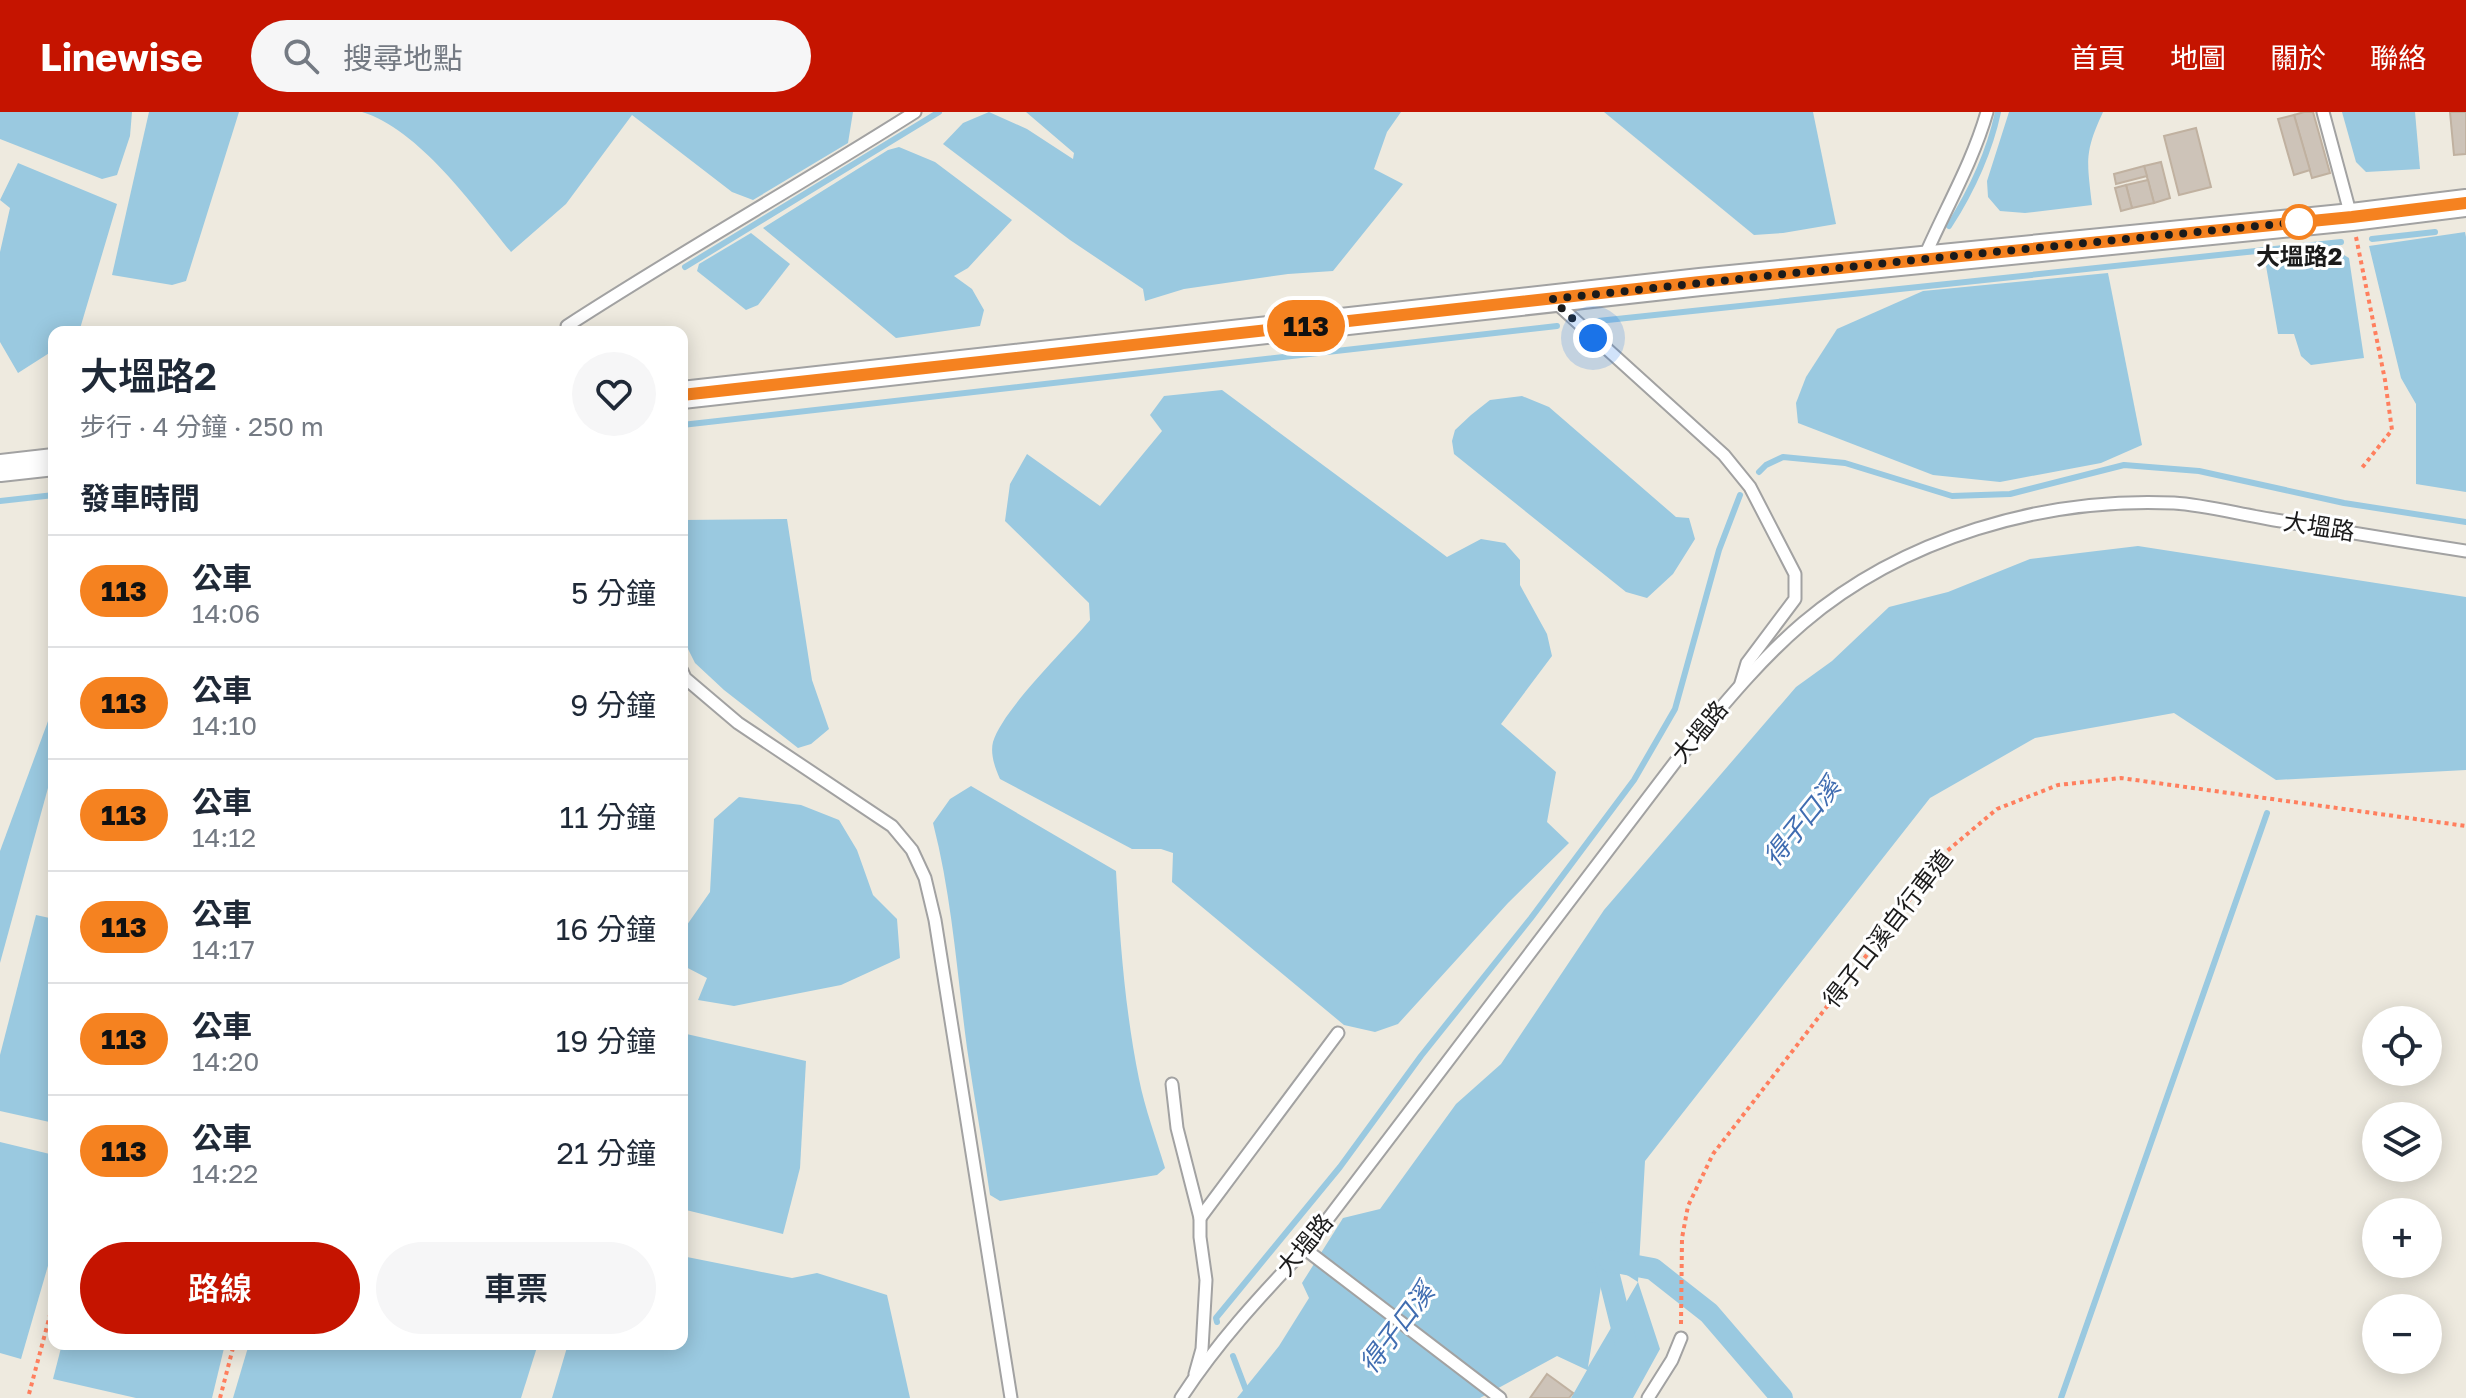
<!DOCTYPE html>
<html lang="zh-TW">
<head>
<meta charset="utf-8">
<style>
	body { margin:0; font-family:"Golos Text","Noto Sans TC",sans-serif; background:#f6f6f7; color:#1f2937; height:100vh; display:flex; flex-direction:column; font-size:30px; white-space:nowrap }
	* { box-sizing:border-box; margin:0 }
	p { font-size:26px; color:#747a83 }
	.icon { flex:none; width:44px; height:44px; fill:none; stroke:currentColor; stroke-width:2; stroke-linecap:round; stroke-linejoin:round }
	.map { position:relative; flex:1; overflow:hidden }
	.drawer { position:absolute; left:48px; top:214px; width:640px; height:1024px; display:flex; flex-direction:column; background:#fff; border-radius:16px; box-shadow:0 4px 20px #0003 }
	.drawer>* { flex:none }
	.badge { padding:0 16px; border-radius:26px; font-size:28px; line-height:52px }
	.buttons { position:absolute; left:2362px; top:894px; display:grid; gap:16px }
	.buttons a { display:grid; place-items:center; width:80px; height:80px; border-radius:50%; background:#fff; box-shadow:0 4px 20px #0003; font-size:40px }
	.you { position:absolute; width:40px; height:40px; margin:-20px; border:6px solid #fff; border-radius:50%; background:#1a73e8; box-shadow:0 0 0 12px #1a73e833 }
	.map>.badge { position:absolute; translate:-50% -50%; box-shadow:0 0 0 4px #fff }
	h2 { padding:0 32px; font-size:30px; line-height:72px }
	.round { display:grid; place-items:center; flex:none; width:84px; height:84px; border-radius:42px; background:#f6f6f7 }
	.headline { display:flex; align-items:center; justify-content:space-between; height:136px; padding:0 32px }
	h1 { font-size:38px; font-weight:600; line-height:60px }
	.primary-button { display:flex; gap:16px; margin-top:auto; padding:16px 32px }
	.primary-button a { flex:1; height:92px; border-radius:48px; background:#c51400; color:#fff; font-size:32px; font-weight:600; line-height:92px; text-align:center }
	.primary-button a+a { background:#f6f6f7; color:#1f2937 }
	ul { padding:0; list-style:none }
	li { display:flex; align-items:center; gap:24px; height:112px; padding:0 32px; border-top:2px solid #e0e1e3 }
	li div { flex:1 }
	li b { display:block; font-size:30px }
	li em { font-style:normal }
	li .badge { min-width:88px; font-weight:700; text-align:center }
	header { display:flex; align-items:center; gap:48px; box-sizing:border-box; height:112px; padding:0 40px; background:#c51400; color:#fff }
	header strong { font-size:38px }
	nav { display:flex; gap:44px; margin-inline-start:auto; font-size:28px }
	.search { width:560px; height:72px; background:#f6f6f7; display:flex; align-items:center; gap:20px; box-sizing:border-box; padding:0 28px; border-radius:44px; color:#747a83; font-size:30px }
	.map>svg:first-child { display:block }
</style>
</head>
<body>
<header>
<strong>Linewise</strong>
<div class="search"><svg class="icon" aria-label="search" viewBox="0 0 24 24"><circle cx="10" cy="10" r="6"/><path d="M15 15l6 6"/></svg>搜尋地點</div>
<nav><a>首頁</a><a>地圖</a><a>關於</a><a>聯絡</a></nav>
</header>
<div class="map">
<svg width="2466" height="1286" viewBox="0 0 2466 1286">
	<rect width="100%" height="100%" fill="#eeeadf"/>
	<g fill="#9ac9e0" fill-rule="evenodd">
		<polygon points="0,0 132,0 130,24 117,63 102,67 0,27"/>
		<polygon points="149,0 239,0 186,169 172,173 112,163"/>
		<path d="M362,0H853L848,31L753,88L732,80L632,3L566,92L511,140C474,95 419,17 362,0Z"/>
		<polygon points="989,0 1027,17 1073,47 1074,41 1026,0 1401,0 1387,20 1374,57 1403,72 1333,159 1288,162 1184,177 1145,189 1143,177 1070,128 943,32 963,11"/>
		<polygon points="1604,0 1813,0 1836,112 1783,121 1754,123"/>
		<path d="M2009,0H2103C2084,41 2087,49 2092,93L2025,101L2000,99L1988,85L1987,69Z"/>
		<polygon points="2342,0 2415,0 2420,57 2366,60 2356,50"/>
		<polygon points="899,35 935,50 1012,108 968,156 954,164 972,177 984,198 980,214 896,226 763,116 888,38"/>
		<polygon points="18,51 117,92 79,220 54,220 54,238 18,261 0,230 0,140 10,96 0,88"/>
		<polygon points="2465,120 2466,125 2466,380 2416,372 2416,292 2401,266 2369,134"/>
		<polygon points="751,121 790,152 758,193 746,198 697,159 699,152"/>
		<path d="M2339,140L2349,146L2364,246L2311,253L2301,244L2294,222H2278L2266,154C2283,137 2316,141 2339,140Z"/>
		<polygon points="2108,161 2142,333 2101,351 2000,370 1933,363 1798,311 1796,291 1806,265 1837,217 1923,179"/>
		<path d="M1222,278L1447,445L1481,427L1505,431L1520,448V473L1547,522L1552,544L1501,612L1556,660L1547,710L1569,731L1508,791L1398,912L1375,920L1344,913L1172,770L1173,741L1161,737H1132L1000,667C995,656 990,642 993,630C1003,597 1066,537 1090,508L1089,491L1005,409L1010,372L1027,342L1100,394L1162,319L1150,303L1164,284Z"/>
		<polygon points="1522,284 1549,295 1676,405 1689,406 1695,427 1673,462 1647,486 1626,480 1454,342 1452,329 1455,318 1471,303 1490,288"/>
		<polygon points="787,407 812,568 829,617 811,632 798,636 724,578 695,551 682,525 682,408"/>
		<path d="M2138,434L2466,485V658L2276,668L2174,601L2035,626L1930,686L1645,1049L1638,1170L1660,1237L1633,1286H1571L1587,1258L1557,1244L1480,1286H1237L1279,1234L1309,1186L1302,1171L1343,1106L1380,1097L1456,992L1501,952L1604,798L1796,575L1832,549L1889,495L1948,480L2030,447ZM1605,1149L1638,1170L1588,1255Z"/>
		<polygon points="54,593 54,654 0,851 0,739"/>
		<path d="M971,674L1116,759C1120,829 1125,898 1139,967C1145,997 1156,1026 1165,1056L1157,1063L1000,1089L990,1083C983,1034 974,985 967,936C957,861 952,785 933,711L950,687Z"/>
		<polygon points="739,685 801,693 839,708 857,738 873,783 897,807 900,846 841,873 734,894 698,888 707,866 682,853 682,820 710,780 714,707"/>
		<polygon points="36,803 54,807 54,1011 0,999 0,943"/>
		<polygon points="682,921 806,949 800,1056 783,1122 682,1097"/>
		<polygon points="0,1030 54,1043 54,1133 21,1247 0,1241"/>
		<polygon points="682,1144 792,1166 817,1161 887,1183 910,1286 552,1286 568,1232 682,1232"/>
		<polygon points="62,1232 225,1232 212,1286 136,1286 53,1267"/>
		<polygon points="249,1232 538,1232 521,1286 233,1286"/>
	</g>
	<g fill="none" stroke-linecap="round" stroke-linejoin="round">
		<g stroke="#9ac9e0" stroke-width="6">
			<path d="M1949,114C1972,78 1989,42 1998,0"/>
			<polyline points="2372,127 2435,120"/>
			<polyline points="685,155 939,0"/>
			<polyline points="1598,209 2341,130"/>
			<polyline points="682,313 1557,214"/>
			<polyline points="1759,360 1766,353 1783,345 1845,351 1952,384 2010,382 2124,353 2199,359 2344,391 2466,410"/>
			<polyline points="0,389 54,383"/>
			<polyline points="1217,1210 1216,1206 1340,1055 1421,944 1531,806 1634,668 1675,597 1719,438 1740,383"/>
			<polyline points="1233,1244 1249,1286"/>
			<polyline points="2061,1286 2267,701"/>
		</g>
		<g stroke="#9ac9e0" stroke-width="22">
			<polyline points="1591,1121 1605,1148 1627,1236 1598,1286"/>
			<polyline points="1610,1149 1653,1157 1709,1201 1782,1286"/>
		</g>
	</g>
	<g fill="#cdc3b8" stroke="#c0b1a0" stroke-width="2">
		<polygon points="2304,0 2313,0 2330,61 2312,66 2294,3"/>
		<polygon points="2450,0 2466,0 2466,42 2454,43"/>
		<polygon points="2294,3 2310,58 2294,63 2278,7"/>
		<polygon points="2196,16 2211,75 2179,83 2164,24"/>
		<polygon points="2161,50 2170,86 2154,91 2144,54"/>
		<polygon points="2144,54 2147,64 2116,72 2114,62"/>
		<polygon points="2148,68 2154,91 2132,96 2126,73"/>
		<polygon points="2126,73 2132,96 2121,99 2115,76"/>
		<polygon points="1547,1262 1573,1281 1569,1286 1530,1286"/>
	</g>
	<g fill="none" stroke-linecap="round" stroke-linejoin="round">
		<g stroke="#a2a2a2" stroke-width="15">
			<g id="service">
				<polyline points="2323,0 2351,104"/>
				<path d="M1924,146C1945,97 1972,52 1987,0"/>
				<polyline points="1554,189 1724,343 1750,375 1795,462 1795,487 1747,551 1741,571"/>
				<path d="M567,220V214C681,140 800,73 915,0"/>
				<polyline points="682,559 685,566 738,611 892,714 912,738 925,766 935,808 1011,1286"/>
				<polyline points="1172,972 1177,1016 1200,1106 1200,1125 1206,1168 1202,1237 1195,1262"/>
				<polyline points="1200,1106 1338,921"/>
				<polyline points="1305,1137 1500,1286"/>
				<path d="M1181,1286C1216,1232 1260,1184 1305,1137L1676,649C1716,602 1755,552 1803,511C1903,426 2043,385 2174,391C2205,393 2238,402 2269,407C2335,418 2400,429 2466,439"/>
				<polyline points="1648,1286 1672,1248 1681,1226"/>
			</g>
		</g>
		<g stroke="#a2a2a2" stroke-width="30">
			<g id="tertiary">
				<polyline points="682,283 1700,170 2352,105 2466,91"/>
				<polyline points="0,356 54,350"/>
			</g>
		</g>
		<g stroke="#ff7f5e" stroke-width="4" stroke-dasharray="4 4" stroke-linecap="butt">
			<polyline points="2356,125 2385,268 2392,318 2361,357"/>
			<polyline points="1681,1212 1682,1126 1688,1094 1713,1042 1947,739 1997,697 2058,673 2121,666 2466,714"/>
			<polyline points="29,1282 54,1188"/>
			<polyline points="220,1286 234,1232"/>
		</g>
		<use href="#service" stroke="#fff" stroke-width="11"/>
		<use href="#tertiary" stroke="#fff" stroke-width="26"/>
	</g>
	<g fill="none" stroke-linecap="round" stroke-linejoin="round">
		<g stroke="#fff" stroke-width="18">
			<polyline id="line" points="682,283 1700,170 2352,105 2466,91"/>
		</g>
		<use href="#line" stroke="#f58220" stroke-width="12"/>
		<polyline stroke="#1b1b1b" stroke-width="8" stroke-dasharray="0 14.4" points="1593,226 1552,187 1924,147 2299,110"/>
	</g>
	<circle fill="#fff" stroke="#f58220" stroke-width="4" cx="2299" cy="110" r="16"/>
	<g text-anchor="middle" stroke-width="6" stroke-linejoin="round" paint-order="stroke">
		<g font-size="24" font-weight="bold" fill="#1b1b1b" stroke="#fff">
			<text x="2299" y="153">大塭路2</text>
		</g>
		<g font-size="24" fill="#1b1b1b" stroke="#fff">
			<text transform="translate(2319 415) rotate(9)" y="8">大塭路</text>
			<text transform="translate(1700 620) rotate(-50)" y="8">大塭路</text>
			<text transform="translate(1888 817) rotate(-52)" y="8">得子口溪自行車道</text>
			<text transform="translate(1305 1133) rotate(-50)" y="8">大塭路</text>
		</g>
		<g font-size="26" font-style="italic" fill="#406db1" stroke="#fff">
			<text transform="translate(1802 710) rotate(-51)" y="9">得子口溪</text>
			<text transform="translate(1397 1216) rotate(-53)" y="9">得子口溪</text>
		</g>
	</g>
</svg>
<div class="buttons">
<a><svg class="icon" aria-label="locate" viewBox="0 0 24 24"><circle cx="12" cy="12" r="6"/><path d="M12 2v4M12 18v4M2 12h4M18 12h4"/></svg></a>
<a><svg class="icon" aria-label="layers" viewBox="0 0 24 24"><path d="M12 4l9 5-9 5-9-5zM3 14l9 5 9-5"/></svg></a>
<a>+</a>
<a>−</a>
</div>
<div class="you" style="left:1593px;top:226px"></div>
<b class="badge" style="left:1306px;top:214px;background:#f58220;color:#111">113</b>
<section class="drawer">
<div class="headline"><div><h1>大塭路2</h1><p>步行 · 4 分鐘 · 250 m</p></div><a class="round"><svg class="icon" aria-label="heart" viewBox="0 0 24 24"><path d="M12 20l-8-8c-3-5 5-10 8-4 3-6 11-1 8 4z"/></svg></a></div>
<h2>發車時間</h2>
<ul>
<li><span class="badge" style="background:#f58220;color:#111">113</span><div><b>公車</b><p>14:06</p></div><em>5 分鐘</em></li>
<li><span class="badge" style="background:#f58220;color:#111">113</span><div><b>公車</b><p>14:10</p></div><em>9 分鐘</em></li>
<li><span class="badge" style="background:#f58220;color:#111">113</span><div><b>公車</b><p>14:12</p></div><em>11 分鐘</em></li>
<li><span class="badge" style="background:#f58220;color:#111">113</span><div><b>公車</b><p>14:17</p></div><em>16 分鐘</em></li>
<li><span class="badge" style="background:#f58220;color:#111">113</span><div><b>公車</b><p>14:20</p></div><em>19 分鐘</em></li>
<li><span class="badge" style="background:#f58220;color:#111">113</span><div><b>公車</b><p>14:22</p></div><em>21 分鐘</em></li>
</ul>
<div class="primary-button"><a>路線</a><a>車票</a></div>
</section>
</div>
</body>
</html>
